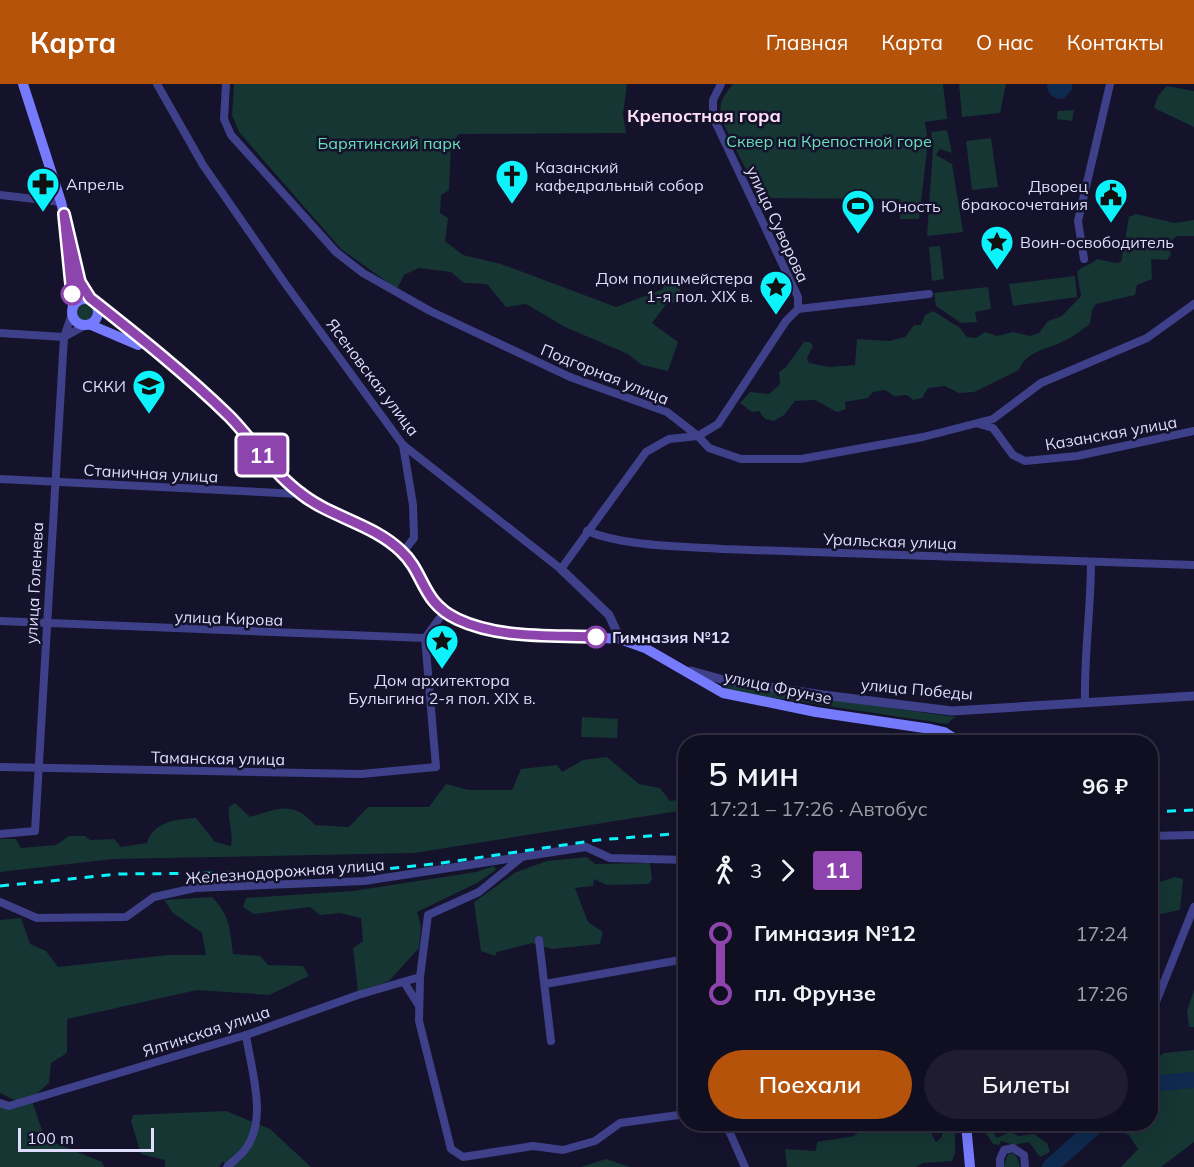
<!DOCTYPE html>
<html lang="ru">
<head>
<meta charset="utf-8">
<style>
	body { margin:0; font-family:Mulish,sans-serif; background:#1e1c2e; color:#f1f3f6; height:100vh; display:flex; flex-direction:column; font-size:22px; white-space:nowrap }
	* { box-sizing:border-box; margin:0 }
	p { font-size:20px; color:#9c9ca5 }
	.icon { flex:none; width:33px; height:33px; fill:none; stroke:currentColor; stroke-width:2; stroke-linecap:round; stroke-linejoin:round }
	.map { position:relative; flex:1; overflow:hidden }
	.side { position:absolute; left:678px; top:651px; width:480px; height:396px; display:flex; flex-direction:column; background:#100e21; border-radius:24px; box-shadow:0 6px 24px #0002,0 0 0 2px #302e3f }
	.side>* { flex:none }
	.badge { padding:0 12px; border-radius:4px; font-size:21px; line-height:39px }
	.scale { position:absolute; left:18px; bottom:15px; width:136px; box-sizing:border-box; padding-left:6px; border:3px solid #dfddfe; border-top:0; font-size:16px; line-height:21px; white-space:nowrap; color:#dfddfe; -webkit-text-stroke:4px #15122c; paint-order:stroke }
	.map>.badge { position:absolute; translate:-50% -50%; box-shadow:0 0 0 3px #fff }
	.legs { display:flex; align-items:center; gap:9px; height:66px; padding:0 30px; font-size:20px }
	.legs p { margin-inline-start:auto }
	.summary { display:flex; align-items:center; justify-content:space-between; height:102px; padding:0 30px }
	h1 { font-size:33px; font-weight:600; line-height:45px }
	.action { display:flex; gap:12px; margin-top:auto; padding:12px 30px }
	.action a { flex:1; height:69px; border-radius:36px; background:#b45309; color:#fff; font-size:24px; font-weight:600; line-height:69px; text-align:center }
	.action a+a { background:#1e1c2e; color:#f1f3f6 }
	ul { padding:0 30px; list-style:none }
	li { display:flex; align-items:center; gap:21px; height:60px; font-size:22px }
	li i { display:grid; place-items:center; width:9px; height:100%; margin:0 8px; background:currentColor }
	li i::after { content:''; width:15px; height:15px; margin:-8px; border:4px solid; border-radius:50%; background:#100e21 }
	li p { margin-inline-start:auto }
	li:first-child i { background:linear-gradient(#0000 50%,currentColor 0) }
	li:last-child i { background:linear-gradient(currentColor 50%,#0000 0) }
	header { display:flex; align-items:center; gap:36px; box-sizing:border-box; height:84px; padding:0 30px; background:#b45309; color:#fff }
	header strong { font-size:28px }
	nav { display:flex; gap:33px; margin-inline-start:auto; font-size:21px }
	.map>svg:first-child { display:block }
</style>
</head>
<body>
<header>
<strong>Карта</strong>
<nav><a>Главная</a><a>Карта</a><a>О нас</a><a>Контакты</a></nav>
</header>
<div class="map">
<svg width="1194" height="1083" viewBox="0 0 1194 1083">
	<rect width="100%" height="100%" fill="#15122c"/>
	<g fill="#153633">
		<polygon points="234,0 627,0 623,30 626,49 459,50 451,60 449,106 441,111 440,129 448,134 445,157 463,171 501,180 616,223 663,205 665,192 672,190 687,219 667,219 652,239 678,258 668,287 642,281 628,270 565,243 526,220 506,223 487,200 464,199 451,188 419,184 404,191 397,205 341,165 239,48 232,31"/>
		<path d="M733,0H943L947,35L925,38L928,57L919,135H900V115L760,114L722,37C718,20 722,13 733,0Z"/>
		<polygon points="959,0 1006,0 1000,29 962,33"/>
		<polygon points="1167,2 1194,7 1194,43 1154,24 1158,12"/>
		<polygon points="1074,26 1072,37 1057,35 1058,27"/>
		<polygon points="947,46 952,69 940,65 936,71 952,80 963,148 927,152 933,65 931,48"/>
		<polygon points="991,54 998,103 972,106 966,57"/>
		<path d="M1136,130L1175,139L1194,136V152H1177L1168,159L1171,170L1167,176L1151,175L1152,195L1137,201L1135,211L1096,220L1092,226L1090,240C1082,245 1075,252 1066,256C1049,265 1027,266 1019,286L974,308L959,309L945,302L928,304L922,314L913,316L907,311L894,312L885,306L873,308L868,314L845,318L846,325L837,328L815,316L795,317L784,331L774,337L765,335L759,327L752,328L740,319L750,308L769,310L780,300L779,288L786,283L804,258H810L813,262L807,274L809,279L829,283L855,281L857,255L889,257L905,253L914,241H921L925,231L933,227L960,244L967,253L976,254L985,248L997,252L1013,248L1030,252L1039,249L1048,237L1062,232L1081,212L1077,188C1082,182 1091,181 1097,175L1115,179L1121,178L1129,133Z"/>
		<polygon points="940,162 944,195 932,197 929,163"/>
		<polygon points="1075,192 1077,213 1013,222 1009,200"/>
		<polygon points="988,203 991,225 975,228 977,238 961,239 936,222 934,209"/>
		<circle cx="85" cy="228" r="10"/>
		<polygon points="721,600 955,633 947,640 742,609 721,603"/>
		<polygon points="582,633 618,635 617,654 581,653"/>
		<path d="M607,673L639,700L660,704L670,717L685,715V726L414,769L113,775L0,788V755H16L21,764L56,761L69,752H85L90,756L114,755L121,763L147,759C153,738 176,735 196,734L215,758L231,762C234,749 227,737 229,723L235,719L250,733C279,725 292,716 315,741L349,743L368,723H429L446,700L469,706H512L521,685L557,681L562,688L583,676Z"/>
		<polygon points="587,773 595,780 650,779 652,795 649,800 607,801 594,795 593,802 575,804 588,838 603,848 600,860 552,865 532,859 497,868 495,872 481,867 474,818 516,788 547,777"/>
		<polygon points="494,782 496,786 477,799 417,828 421,842 419,864 389,897 358,908 353,864 363,857 361,834 340,829 320,831 310,823 254,830 243,823 246,814 353,807 476,788"/>
		<polygon points="1175,793 1183,795 1180,826 1151,832 1151,801"/>
		<path d="M212,813C230,832 230,844 233,870L260,872L268,881L303,882L309,892L269,911L197,906L67,935V969L51,979L49,999L34,1012L16,1017L0,1009V836L21,834L30,860L46,867L58,883L168,871H206L202,849L173,829L164,816Z"/>
		<polygon points="1194,906 1194,943 1189,943 1187,927"/>
		<polygon points="1194,966 1194,1058 1161,1083 1121,1083 1138,1065 1129,1051 1105,1040 1150,1040 1151,978 1164,969"/>
		<polygon points="32,1017 45,1055 102,1078 104,1083 0,1083 0,1022"/>
		<polygon points="226,1027 270,1045 311,1083 226,1083 223,1077 219,1083 165,1083 165,1076 141,1070 131,1037 133,1031"/>
		<polygon points="869,1040 930,1040 931,1049 936,1058 942,1053 942,1040 955,1040 955,1069 952,1077 923,1079 916,1083 787,1083 785,1065 816,1067 817,1058 854,1052"/>
		<polygon points="980,1040 1005,1040 999,1047 993,1048 997,1054 1010,1048 1019,1052 1034,1050 1047,1059 1050,1068 1040,1073 1029,1058 1014,1061 1001,1057 999,1061 993,1060"/>
		<polygon points="1013,1069 1017,1073 1020,1083 1003,1083 1008,1070"/>
		<polygon points="606,1075 630,1083 581,1083"/>
	</g>
	<path fill="#0e2a4f" d="M1047,0H1072V6L1063,15C1053,15 1047,10 1047,0Z"/>
	<g fill="none" stroke-linecap="round" stroke-linejoin="round">
		<g stroke="#0e2a4f" stroke-width="16">
			<polyline points="1150,1000 1194,996"/>
			<polyline points="1050,1083 1098,1040"/>
		</g>
		<g stroke="#3e408a" stroke-width="8">
			<polyline points="157,0 203,81 284,198 403,361 561,485 646,368 669,355 698,352 718,340 786,237 798,225"/>
			<polyline points="226,0 224,35 231,51 336,168 363,189 430,227 570,293 667,328 698,352 709,364 741,375 801,375 923,353 993,335 1041,299 1147,254 1194,220"/>
			<polyline points="721,0 713,16 713,33 798,213 798,225"/>
			<polyline points="0,111 61,118"/>
			<polyline points="1084,175 1078,137 1110,0"/>
			<polyline points="798,225 929,210"/>
			<polyline points="0,249 64,253"/>
			<polyline points="64,253 84,242"/>
			<polyline points="979,340 993,344 1013,371 1025,377 1077,372 1194,347"/>
			<polyline points="0,395 300,410"/>
			<path d="M587,447C626,463 681,462 723,465L1194,481"/>
			<polyline points="403,468 414,454 413,421 403,361"/>
			<polyline points="0,537 425,554 444,528"/>
			<path d="M1085,617C1084,570 1091,525 1091,478"/>
			<polyline points="0,683 361,690 436,683 425,554"/>
			<polyline points="0,750 35,747 64,253 72,230"/>
			<polyline points="1150,752 1194,751"/>
			<polyline points="522,773 479,808 428,831 420,893 419,937 451,1065 463,1073 533,1062 563,1066 595,1057 620,1039 686,1030"/>
			<polyline points="683,776 685,844 680,876 686,898"/>
			<polyline points="0,818 37,834 126,833 154,813 195,804 364,797 586,763 610,774 686,776"/>
			<polyline points="539,856 551,957"/>
			<polyline points="404,898 419,922"/>
			<polyline points="545,900 680,876"/>
			<polyline points="1150,933 1194,823"/>
			<polyline points="0,1019 9,1022 246,951 358,911 420,893"/>
			<polyline points="726,1040 745,1083"/>
			<path d="M227,1083C232,1078 239,1073 244,1067C269,1037 251,986 246,951"/>
			<polyline points="1000,1083 1000,1075 1004,1066 1013,1064 1024,1071 1025,1083"/>
		</g>
		<g stroke="#3e408a" stroke-width="9">
			<polyline points="561,485 609,531 620,555"/>
			<polyline points="691,587 724,596 823,611 952,627 1194,612"/>
		</g>
		<g stroke="#767bfd" stroke-width="10">
			<polyline points="23,0 61,118 80,198 90,215"/>
			<polyline points="68,173 73,223"/>
			<circle cx="85" cy="228" r="13"/>
			<polyline points="95,218 207,311 231,334 281,393 300,410 382,452 403,468 434,519 458,536 505,548 620,555 645,564 723,609 816,628 931,645 944,648 960,658"/>
			<polyline points="91,241 138,261"/>
			<polyline points="966,1040 970,1083"/>
		</g>
		<g stroke="#0cf3fb" stroke-width="3" stroke-dasharray="9 8" stroke-linecap="butt">
			<polyline points="1150,728 1194,726"/>
			<polyline points="0,802 119,790 357,788 442,779 598,756 686,749"/>
		</g>
	</g>
	<g fill="none" stroke-linecap="round" stroke-linejoin="round">
		<g stroke="#fff" stroke-width="14">
			<path id="line-1" d="M72,210L64,130L80,198L90,214C137,251 186,290 229,332C253,356 271,387 299,408C329,433 372,439 401,467C425,489 421,518 457,535C499,555 551,551 596,553"/>
		</g>
		<use href="#line-1" stroke="#8e44ad" stroke-width="9"/>
	</g>
	<defs>
		<g id="church-pin" transform="scale(1.725)"><path d="M0 17L-7.5 6A9.5 9.5 0 1 1 7.5 6Z" fill="#0cf3fb" stroke="#15122c"/><path d="M-1.2-6h2.4v3.5h3.3v2.4h-3.3V6h-2.4V-.1h-3.3v-2.4h3.3Z" fill="#111"/></g>
		<g id="pharmacy-pin" transform="scale(1.725)"><path d="M0 17L-7.5 6A9.5 9.5 0 1 1 7.5 6Z" fill="#0cf3fb" stroke="#15122c"/><path d="M-2-6h4v4h4v4h-4v4h-4v-4h-4v-4h4Z" fill="#111"/></g>
		<g id="civic-pin" transform="scale(1.725)"><path d="M0 17L-7.5 6A9.5 9.5 0 1 1 7.5 6Z" fill="#0cf3fb" stroke="#15122c"/><path d="M-.6-6.5H3V-4.5H.6V-3L4-1V1h2V6H-6V1h2V-1L-.6-3ZM-1.2 2.5V6h2.4V2.5Z" fill="#111"/></g>
		<g id="stadium-pin" transform="scale(1.725)"><path d="M0 17L-7.5 6A9.5 9.5 0 1 1 7.5 6Z" fill="#0cf3fb" stroke="#15122c"/><path d="M0-5a6.5 5 0 1 0 0 10a6.5 5 0 1 0 0-10ZM-3.5-1.8h7v3.6h-7Z" fill="#111"/></g>
		<g id="sight-pin" transform="scale(1.725)"><path d="M0 17L-7.5 6A9.5 9.5 0 1 1 7.5 6Z" fill="#0cf3fb" stroke="#15122c"/><path d="M0-6L1.8-2.2L6-1.7L2.9 1.2L3.7 5.4L0 3.3L-3.7 5.4L-2.9 1.2L-6-1.7L-1.8-2.2Z" fill="#111"/></g>
		<g id="university-pin" transform="scale(1.725)"><path d="M0 17L-7.5 6A9.5 9.5 0 1 1 7.5 6Z" fill="#0cf3fb" stroke="#15122c"/><path d="M0-5L7-2L0 1L-7-2ZM-4 1L0 2.5L4 1V4Q0 6-4 4Z" fill="#111"/></g>
	</defs>
	<g fill-rule="evenodd">
		<use href="#church-pin" x="512" y="92"/>
		<use href="#pharmacy-pin" x="43" y="100"/>
		<use href="#civic-pin" x="1111" y="111"/>
		<use href="#stadium-pin" x="858" y="122"/>
		<use href="#sight-pin" x="997" y="158"/>
		<use href="#sight-pin" x="776" y="203"/>
		<use href="#university-pin" x="149" y="302"/>
		<use href="#sight-pin" x="442" y="557"/>
	</g>
	<g fill="#fff" stroke="#8e44ad" stroke-width="3">
		<circle cx="72" cy="210" r="10"/>
		<circle cx="596" cy="553" r="10"/>
	</g>
	<g text-anchor="middle" stroke-width="5" stroke-linejoin="round" paint-order="stroke">
		<g font-size="16" fill="#68e0ba" stroke="#15122c">
			<text x="829" y="63">Сквер на Крепостной горе</text>
			<text x="389" y="65">Барятинский парк</text>
		</g>
		<g font-size="16" fill="#dfddfe" stroke="#15122c" text-anchor="start">
			<text x="535" y="89">Казанский<tspan x="535" dy="18">кафедральный собор</tspan></text>
			<text x="66" y="106">Апрель</text>
			<text x="1088" y="108" text-anchor="end">Дворец<tspan x="1088" dy="18">бракосочетания</tspan></text>
			<text x="881" y="128">Юность</text>
			<text x="1020" y="164">Воин-освободитель</text>
			<text x="753" y="200" text-anchor="end">Дом полицмейстера<tspan x="753" dy="18">1-я пол. XIX в.</tspan></text>
			<text x="126" y="308" text-anchor="end">СККИ</text>
			<text x="442" y="602" text-anchor="middle">Дом архитектора<tspan x="442" dy="18">Булыгина 2-я пол. XIX в.</tspan></text>
		</g>
		<g font-size="16" fill="#dfddfe" stroke="#15122c">
			<text transform="translate(778 140) rotate(65)" y="6">улица Суворова</text>
			<text transform="translate(605 290) rotate(22)" y="6">Подгорная улица</text>
			<text transform="translate(373 293) rotate(53)" y="6">Ясеновская улица</text>
			<text transform="translate(1111 349) rotate(-10)" y="6">Казанская улица</text>
			<text transform="translate(151 389) rotate(3)" y="6">Станичная улица</text>
			<text transform="translate(890 457) rotate(2)" y="6">Уральская улица</text>
			<text transform="translate(34 499) rotate(-87)" y="6">улица Голенева</text>
			<text transform="translate(229 534) rotate(2)" y="6">улица Кирова</text>
			<text transform="translate(778 603) rotate(12)" y="6">улица Фрунзе</text>
			<text transform="translate(917 605) rotate(5)" y="6">улица Победы</text>
			<text transform="translate(218 674) rotate(1)" y="6">Таманская улица</text>
			<text transform="translate(285 787) rotate(-4)" y="6">Железнодорожная улица</text>
			<text transform="translate(206 947) rotate(-18)" y="6">Ялтинская улица</text>
		</g>
		<g font-size="16" font-weight="bold" fill="#dfddfe" stroke="#15122c" text-anchor="start">
			<text x="612" y="559">Гимназия №12</text>
		</g>
		<g font-size="18" font-weight="bold" fill="#ffdff5" stroke="#15122c">
			<text x="704" y="38">Крепостная гора</text>
		</g>
	</g>
</svg>
<div class="scale">100 m</div>
<b class="badge" style="left:262px;top:371px;background:#8e44ad;color:#fff">11</b>
<section class="side">
<div class="summary"><div><h1>5 мин</h1><p>17:21 – 17:26 · Автобус</p></div><b>96 ₽</b></div>
<div class="legs"><svg class="icon" aria-label="walk" viewBox="0 0 24 24"><circle cx="13" cy="4" r="2"/><path d="M13 8l-2 6 4 7M11 14l-3 7M7 12l3-4h3l4 4"/></svg>3<svg class="icon" aria-label="forward" viewBox="0 0 24 24"><path d="M9 5l7 7-7 7"/></svg><b class="badge" style="background:#8e44ad;color:#fff">11</b></div>
<ul>
<li><i style="color:#8e44ad"></i><b>Гимназия №12</b><p>17:24</p></li>
<li><i style="color:#8e44ad"></i><b>пл. Фрунзе</b><p>17:26</p></li>
</ul>
<div class="action"><a>Поехали</a><a>Билеты</a></div>
</section>
</div>
</body>
</html>
